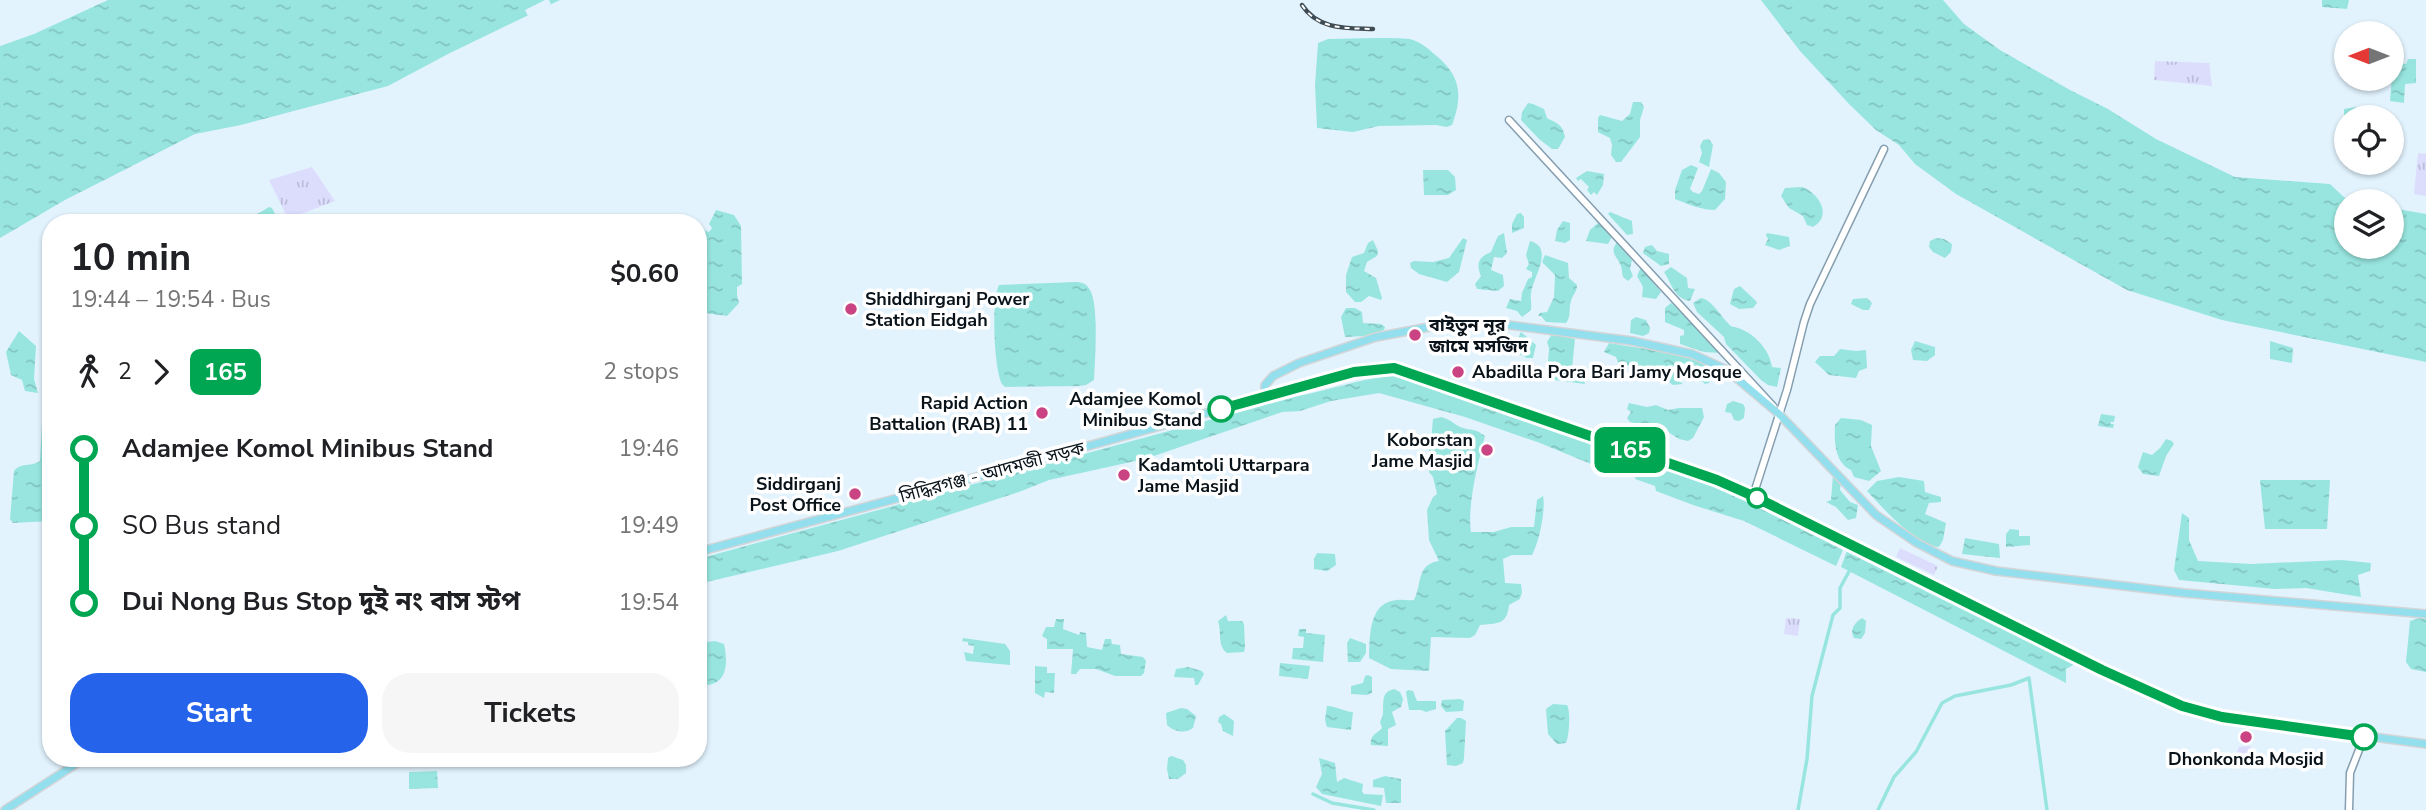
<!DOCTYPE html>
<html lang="en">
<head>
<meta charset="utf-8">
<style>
	body { margin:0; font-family:"Nunito Sans","Noto Sans Bengali",sans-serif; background:#f6f6f6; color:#202124; height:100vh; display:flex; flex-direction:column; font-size:26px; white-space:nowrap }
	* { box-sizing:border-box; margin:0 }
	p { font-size:23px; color:#757577 }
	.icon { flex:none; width:38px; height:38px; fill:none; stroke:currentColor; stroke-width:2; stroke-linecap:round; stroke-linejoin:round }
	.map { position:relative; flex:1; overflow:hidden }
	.drawer { position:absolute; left:42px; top:214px; width:665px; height:553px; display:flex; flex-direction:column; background:#fff; border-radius:28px; box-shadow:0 2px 5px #0004 }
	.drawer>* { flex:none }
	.badge { padding:0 14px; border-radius:10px; font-size:24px; line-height:46px }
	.needle { width:46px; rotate:270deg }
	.fabs { position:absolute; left:2334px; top:21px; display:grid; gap:14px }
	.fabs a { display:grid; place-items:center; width:70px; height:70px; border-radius:50%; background:#fff; box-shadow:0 2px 5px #0004; font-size:35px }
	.map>.badge { position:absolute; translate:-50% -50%; box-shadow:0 0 0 4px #fff }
	.legs { display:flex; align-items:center; gap:10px; height:77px; padding:0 28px; font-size:23px }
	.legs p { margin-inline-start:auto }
	.summary { display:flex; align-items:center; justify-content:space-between; height:119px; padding:0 28px }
	h1 { font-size:38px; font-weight:700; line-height:52px }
	.button { display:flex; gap:14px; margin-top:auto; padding:14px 28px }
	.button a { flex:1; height:80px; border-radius:28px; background:#2563eb; color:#fff; font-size:28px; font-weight:700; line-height:80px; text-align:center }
	.button a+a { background:#f6f6f6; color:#202124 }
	ul { padding:0 28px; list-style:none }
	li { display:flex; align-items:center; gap:24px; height:77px; font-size:26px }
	li i { display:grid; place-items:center; width:10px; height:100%; margin:0 9px; background:currentColor }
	li i::after { content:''; width:18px; height:18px; margin:-9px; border:5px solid; border-radius:50%; background:#fff }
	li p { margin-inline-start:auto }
	li:first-child i { background:linear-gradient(#0000 50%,currentColor 0) }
	li:last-child i { background:linear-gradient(currentColor 50%,#0000 0) }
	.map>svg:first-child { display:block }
</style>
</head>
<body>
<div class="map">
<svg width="2426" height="810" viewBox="0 0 2426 810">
	<defs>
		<pattern id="park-tufts" width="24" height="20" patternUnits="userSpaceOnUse" patternTransform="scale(1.75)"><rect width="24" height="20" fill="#dcddfd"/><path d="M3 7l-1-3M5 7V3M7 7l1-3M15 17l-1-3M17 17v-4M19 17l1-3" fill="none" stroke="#bbbdd8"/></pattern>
		<pattern id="water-ripples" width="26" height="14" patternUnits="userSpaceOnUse" patternTransform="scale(1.75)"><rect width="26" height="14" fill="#98e5df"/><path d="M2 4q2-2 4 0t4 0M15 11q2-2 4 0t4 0" fill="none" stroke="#82c4bf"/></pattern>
	</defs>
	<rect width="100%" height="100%" fill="#e2f3fe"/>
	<g fill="url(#park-tufts)">
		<polygon points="2155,61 2209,63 2212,86 2154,80"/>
		<polygon points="2418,153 2426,154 2426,196 2414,194"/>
		<polygon points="312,167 335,201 288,219 269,180"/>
		<polygon points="1900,548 1938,566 1934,575 1896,557"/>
		<polygon points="1786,618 1800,619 1798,636 1784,634"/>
		<polygon points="2251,746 2250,754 2245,761 2239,763 2234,758 2239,747"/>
	</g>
	<g fill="url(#water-ripples)">
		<polygon points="108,0 560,0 448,54 388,86 241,125 195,134 65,200 0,238 0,46 34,34"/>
		<polygon points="1761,0 1943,0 1964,24 2000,50 2070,90 2108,109 2156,139 2235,177 2330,184 2346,199 2357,201 2347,201 2347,247 2392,247 2392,208 2426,214 2426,362 2222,320 2127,290 1956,194 1915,164 1899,145 1876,130 1849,104 1800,51"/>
		<polygon points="2322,0 2349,0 2347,9 2322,7"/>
		<path d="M1377,38C1386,38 1402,38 1410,39C1418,41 1427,47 1433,53C1460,74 1464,94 1452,125L1447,127L1436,125L1379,126L1353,132L1317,128L1315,85L1318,43L1328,39Z"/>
		<polygon points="2408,59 2416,59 2416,83 2405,84 2404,103 2390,101 2393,62 2406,64"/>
		<polygon points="1633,102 1641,102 1644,107 1640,120 1640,137 1621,162 1616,162 1611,155 1612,145 1610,138 1598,132 1598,118 1600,115 1622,121 1630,114"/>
		<path d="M1528,103L1533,104L1544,109L1547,118C1556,123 1563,124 1565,137L1558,149H1552L1539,139L1521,120L1522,112Z"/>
		<polygon points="2355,107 2363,109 2366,117 2347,117 2347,121 2344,119 2344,109"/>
		<polygon points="1709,139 1713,145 1709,167 1699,162 1702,153 1700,146 1703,140"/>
		<path d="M1691,165L1698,168L1690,189L1693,192L1699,194L1702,191L1711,169L1719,173L1726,182L1725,199L1715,210C1701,210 1688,204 1675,199V190L1682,170Z"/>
		<polygon points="1423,170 1448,170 1455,177 1456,190 1448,195 1424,195"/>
		<polygon points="1587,171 1604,174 1603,185 1597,195 1594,192 1591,195 1587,190 1589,187 1581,179 1578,181 1576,178"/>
		<path d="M1802,187C1819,193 1833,216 1813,227L1807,225L1803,216L1789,208L1781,196L1785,188Z"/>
		<polygon points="269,207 272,208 276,216 274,222 253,222 254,216"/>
		<polygon points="716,210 734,215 741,226 742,284 737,287 737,295 739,303 727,316 698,312 698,240 704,230 709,232 712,228 709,224"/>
		<polygon points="1610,212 1632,221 1633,234 1627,235 1608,214"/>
		<polygon points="1521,213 1524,217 1524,228 1512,233 1512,224 1517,214"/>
		<polygon points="1563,221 1570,223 1570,240 1565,243 1555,241 1557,230"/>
		<polygon points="1598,223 1613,235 1608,244 1586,241 1590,230"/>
		<path d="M1504,233L1507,253L1502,258L1494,257L1491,270L1503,275L1504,286L1498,291L1477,289L1475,284L1481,276C1476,264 1478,257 1491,252L1498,236Z"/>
		<polygon points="1767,233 1789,237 1790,246 1779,250 1765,245 1768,239 1766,235"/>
		<polygon points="1463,238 1467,240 1459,272 1447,282 1419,274 1411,268 1410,263 1414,261 1433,262 1449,258"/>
		<polygon points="1936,238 1944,239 1952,244 1951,252 1945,258 1933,252 1929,247 1930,241"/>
		<polygon points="1373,240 1378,251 1377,256 1367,262 1364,271 1376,278 1382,298 1381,300 1369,296 1361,302 1355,302 1346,292 1346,275 1352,257 1364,253 1368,243"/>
		<path d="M1530,241C1555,247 1533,278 1531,293C1530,298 1532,303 1531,310L1522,317L1517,311L1506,308L1510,299L1521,301L1522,293L1528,279L1532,277V272L1526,269L1529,264L1526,255Z"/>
		<path d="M1617,242L1632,260L1630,269L1633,276L1628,281L1623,277C1622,273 1622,270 1621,266C1617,256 1609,253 1617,242Z"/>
		<polygon points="1652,245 1657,251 1669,254 1669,264 1661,266 1643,253 1645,247"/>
		<path d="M1545,255L1568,263L1569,278L1577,285C1577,292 1573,294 1571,301C1568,310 1572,315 1566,323L1546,322L1541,316H1538L1540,313L1547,312L1554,297L1555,275L1542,262Z"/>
		<polygon points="1641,267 1661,292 1656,299 1642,297 1643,287 1637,276"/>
		<path d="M1671,267L1687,278L1688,288L1695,289L1690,301C1674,299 1671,282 1664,272Z"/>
		<path d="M1076,282C1082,282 1087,284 1090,290C1099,305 1095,361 1094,380L1086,385L1079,386L1005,387L1002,384C994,369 991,300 999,285Z"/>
		<polygon points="1740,286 1756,301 1757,303 1753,308 1739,309 1730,304 1734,289"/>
		<path d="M1701,298C1712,300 1720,315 1728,323C1731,328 1733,326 1738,328C1754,333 1770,350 1772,367L1781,368L1777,387L1768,385L1761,380L1726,344L1724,337L1697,312L1693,303Z"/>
		<polygon points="1867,298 1872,303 1869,310 1863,310 1851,304 1853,299"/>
		<polygon points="1671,303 1710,339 1720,353 1704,352 1680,344 1680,336 1684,335 1684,330 1665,322 1665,308"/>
		<polygon points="1346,308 1355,308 1362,312 1363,323 1381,324 1385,327 1384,330 1364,336 1345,337 1341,317"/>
		<polygon points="1636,317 1646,320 1650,328 1649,333 1643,336 1630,333 1631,320"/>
		<polygon points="19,331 36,346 34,379 38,393 25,391 22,380 11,375 6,352"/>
		<polygon points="1521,332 1536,345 1533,358 1527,358 1500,344 1501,333 1508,333 1511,339 1517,340"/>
		<polygon points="1552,334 1575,339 1572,368 1581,369 1585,384 1555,380 1554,370 1548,362 1549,348 1547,342"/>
		<polygon points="1915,341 1935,347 1935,355 1927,361 1913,360 1911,350"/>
		<polygon points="2270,341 2293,348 2292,363 2270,359"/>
		<path d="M1609,343C1643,349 1684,352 1714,369L1709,383L1705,384L1702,381L1701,369L1683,363L1677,364C1672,372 1676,379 1683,384L1673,385L1665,379L1659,368L1619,365L1616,357L1604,352Z"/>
		<polygon points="1840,349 1856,351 1866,350 1867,368 1859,371 1856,378 1829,375 1815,362 1820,356 1834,356"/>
		<path d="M1391,376L1402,377L1523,418L1543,428L1629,455L1631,461L1627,473L1620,476L1540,443L1465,417L1379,393L1331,401L1300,411L1282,412L1154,456L1150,453L1149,458L1049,480L1019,492L838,551L698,584V559L1298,396C1330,390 1359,379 1391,376Z"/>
		<path d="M51,395V521L13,523L10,519L14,471C21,462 31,467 40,461L43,403Z"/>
		<polygon points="1733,401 1743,404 1745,408 1744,418 1739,421 1734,420 1731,413 1725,412 1727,404"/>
		<polygon points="1629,403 1647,407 1656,405 1668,410 1679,408 1702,408 1704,417 1693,438 1688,441 1679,439 1665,430 1630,422 1627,418 1631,412 1627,409"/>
		<polygon points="2101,414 2115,416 2114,422 2110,422 2111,424 2114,424 2113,428 2098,426"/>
		<path d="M1441,417C1453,420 1455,426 1463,428C1474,431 1474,428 1485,436C1478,463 1467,506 1471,532H1494L1511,527H1534L1537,500L1543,496C1546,509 1539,543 1532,555H1512L1503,559L1505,583L1521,584L1522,592L1520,599L1509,605C1507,626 1496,623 1480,625L1475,635L1470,638L1431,637L1429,671L1391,669L1369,658C1370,637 1368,602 1397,600C1403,599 1408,601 1414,600C1422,585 1416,564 1439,561L1429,540L1427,510L1433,497L1437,494L1433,477L1429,472V443L1431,441L1433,419Z"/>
		<path d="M1841,418L1861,420L1872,425L1871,446L1881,471L1869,481L1854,477L1851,470C1835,463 1834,441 1835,425Z"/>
		<polygon points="2166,439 2172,441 2174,444 2166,456 2159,476 2143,474 2138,467 2143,452 2152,455 2160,448"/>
		<polygon points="1645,457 1737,496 1839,546 1843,550 1836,566 1744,521 1693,505 1656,491 1655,486 1635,479 1641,459"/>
		<polygon points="1833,475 1841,482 1840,490 1850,502 1858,505 1856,518 1848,520 1836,507 1826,502 1831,500"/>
		<path d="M1899,477L1924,481L1925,492L1941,497V502L1929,503L1925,514L1946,523L1943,540L1939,547C1914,544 1884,509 1867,491L1877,481Z"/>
		<polygon points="2260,480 2330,480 2327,529 2265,529"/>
		<polygon points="2182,513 2189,518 2189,540 2198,561 2251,564 2342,560 2371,563 2370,571 2358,575 2361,597 2306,588 2275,589 2179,580 2174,570"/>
		<polygon points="2010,529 2019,530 2019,536 2030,536 2030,545 2006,547 2006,534"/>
		<polygon points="1965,538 1999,544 2000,558 1962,554"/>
		<polygon points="1848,548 2077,663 2066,669 2066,683 1841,567"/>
		<polygon points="1317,553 1335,554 1336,565 1327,571 1314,569 1314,559"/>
		<path d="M1226,615L1228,621H1242L1244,624L1245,647L1244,652L1227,653C1217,646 1222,632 1218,621Z"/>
		<path d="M1862,618L1866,621L1865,633L1861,639L1854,638C1849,630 1855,622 1862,618Z"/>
		<polygon points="2419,618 2426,619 2426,672 2411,669 2406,662 2410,621"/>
		<polygon points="1056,619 1064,619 1063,629 1079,635 1080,632 1086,633 1087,647 1102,650 1105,639 1111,639 1112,644 1120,645 1121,654 1143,657 1146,661 1144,673 1141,676 1115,676 1096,669 1080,669 1076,674 1071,674 1073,649 1047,649 1047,639 1042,636 1046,627 1054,627"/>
		<polygon points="1299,629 1306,629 1306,633 1325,635 1323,662 1292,659 1293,648 1303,648 1304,637 1298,636"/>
		<polygon points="963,638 1005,644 1010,651 1010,665 966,661 964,652 973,654 974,646 968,645 968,642 962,641"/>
		<polygon points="1350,638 1366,644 1366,653 1360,662 1348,662 1347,643"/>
		<path d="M715,641L724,644C729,667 726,688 698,685V643Z"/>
		<polygon points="1280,663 1310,666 1308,679 1279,676"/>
		<polygon points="1035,666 1047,667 1047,673 1055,673 1054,693 1045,692 1044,698 1035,693"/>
		<polygon points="1188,667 1202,671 1204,674 1198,685 1195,685 1194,678 1174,677 1176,669"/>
		<polygon points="1368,675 1372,677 1372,693 1367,695 1351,694 1351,686 1363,683 1365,676"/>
		<path d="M1394,689L1400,692L1403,699L1401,707L1392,712L1396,725L1388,729V746L1371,745C1370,734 1377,734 1382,728L1380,722C1388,711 1376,693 1394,689Z"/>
		<polygon points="1408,690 1413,691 1417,701 1436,701 1436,709 1426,712 1421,710 1409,710 1406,692"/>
		<polygon points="1460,699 1464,701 1463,711 1446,712 1441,706 1442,700"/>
		<path d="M1553,704L1567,705C1571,712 1569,736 1566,743L1557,744L1548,734L1546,709Z"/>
		<path d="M1327,706C1337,706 1344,712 1353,712L1351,730L1327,727L1325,720Z"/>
		<path d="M1181,708L1187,709L1196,716L1193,728C1185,734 1174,732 1167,725L1166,713Z"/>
		<polygon points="1224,714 1234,721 1233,736 1223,731 1221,724 1218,722 1219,717"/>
		<polygon points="1457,718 1461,718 1466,721 1464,758 1463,763 1456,766 1447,765 1445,731"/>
		<polygon points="1171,756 1183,760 1186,765 1186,773 1178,779 1169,779 1167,769 1168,758"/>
		<polygon points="1319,758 1335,763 1337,782 1344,778 1363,784 1362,791 1364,794 1383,795 1381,806 1322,794 1316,787 1322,774"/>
		<polygon points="437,771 438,788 409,789 409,772"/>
		<polygon points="1385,776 1401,779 1401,803 1386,803 1384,788 1373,787 1373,780"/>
	</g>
	<polygon fill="#e2f3fe" points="545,0 549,0 551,4 547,7 549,11 547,12 544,8 528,16 525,10"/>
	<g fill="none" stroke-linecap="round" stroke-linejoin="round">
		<g stroke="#98e5df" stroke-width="3.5">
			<polyline points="1626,463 1642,468"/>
			<polyline points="1313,794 1332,803 1374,810"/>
			<polyline points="1798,810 1807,759 1812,696 1833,615 1840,608 1840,588 1851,568"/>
			<polyline points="1878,810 1894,777 1916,752 1942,703 1955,696 2011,685 2029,678 2047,810"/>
		</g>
		<g stroke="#859eaf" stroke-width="9">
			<g id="secondary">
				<polyline points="1509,120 1773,406"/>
				<polyline points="1753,496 1787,390 1804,322 1810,304 1884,149"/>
				<polyline points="2349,810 2350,773 2364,737"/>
			</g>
		</g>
		<g stroke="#d3d5d6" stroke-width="10">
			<g id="primary">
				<polyline points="1265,396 1265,385 1273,376 1299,363 1376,337 1456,322 1501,324 1632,341 1692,354 1727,370 1779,414 1876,515 1917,543 1952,561 1996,571 2184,593 2426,614"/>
				<polyline points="698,552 991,473 1354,372 1393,368 1717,480 1753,496 2102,670 2182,706 2223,717 2426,744"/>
				<polyline points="5,810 85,758"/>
			</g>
		</g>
		<use href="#secondary" stroke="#fff" stroke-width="6"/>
		<use href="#primary" stroke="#93dfee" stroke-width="7"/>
		<g stroke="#404c53" stroke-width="4.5">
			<path id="rail" d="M1302,5C1318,30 1347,28 1373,29"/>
		</g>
		<use href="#rail" stroke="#fff" stroke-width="2" stroke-dasharray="5" stroke-linecap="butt"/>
	</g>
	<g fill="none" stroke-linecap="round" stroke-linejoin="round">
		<g stroke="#fff" stroke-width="16">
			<polyline id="line-1" points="1221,409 1354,372 1394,368 1717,480 1753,496 2102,670 2182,706 2222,717 2364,737"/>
		</g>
		<use href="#line-1" stroke="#00a651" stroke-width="10"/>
	</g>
	<g fill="#ca4484" stroke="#fff" stroke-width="2.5">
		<circle cx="851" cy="309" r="7"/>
		<circle cx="1415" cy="335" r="7"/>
		<circle cx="1458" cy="372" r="7"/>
		<circle cx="1042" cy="413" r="7"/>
		<circle cx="1487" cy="450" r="7"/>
		<circle cx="1124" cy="475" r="7"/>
		<circle cx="855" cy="494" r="7"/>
		<circle cx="2246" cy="737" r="7"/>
	</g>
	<g fill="#fff" stroke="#00a651" stroke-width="3.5">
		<circle cx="1221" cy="409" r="12"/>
		<circle cx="1757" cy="498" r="9"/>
		<circle cx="2364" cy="737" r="12"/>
	</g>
	<g text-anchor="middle" stroke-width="7" stroke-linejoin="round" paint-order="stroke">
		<g font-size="18" font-weight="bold" fill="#091319" stroke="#fff" text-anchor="start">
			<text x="865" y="305">Shiddhirganj Power<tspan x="865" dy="21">Station Eidgah</tspan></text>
			<text x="1429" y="331">বাইতুন নূর<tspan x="1429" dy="21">জামে মসজিদ</tspan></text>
			<text x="1472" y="378">Abadilla Pora Bari Jamy Mosque</text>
			<text x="1028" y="409" text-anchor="end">Rapid Action<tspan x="1028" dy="21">Battalion (RAB) 11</tspan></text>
			<text x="1473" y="446" text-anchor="end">Koborstan<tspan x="1473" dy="21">Jame Masjid</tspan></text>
			<text x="1138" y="471">Kadamtoli Uttarpara<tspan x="1138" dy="21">Jame Masjid</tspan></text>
			<text x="841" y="490" text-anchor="end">Siddirganj<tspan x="841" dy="21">Post Office</tspan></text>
			<text x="2246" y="765" text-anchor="middle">Dhonkonda Mosjid</text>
		</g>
		<g font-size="18" font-weight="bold" fill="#091319" stroke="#fff" text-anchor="end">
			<text x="1202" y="405">Adamjee Komol<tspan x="1202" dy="21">Minibus Stand</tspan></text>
		</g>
		<g font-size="18" fill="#091319" stroke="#fff">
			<text transform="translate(992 472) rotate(-15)" y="6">সিদ্ধিরগঞ্জ - আদমজী সড়ক</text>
		</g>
	</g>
</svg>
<div class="fabs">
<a><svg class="needle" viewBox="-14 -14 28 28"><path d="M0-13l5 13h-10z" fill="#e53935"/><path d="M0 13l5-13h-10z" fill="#757577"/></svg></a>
<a><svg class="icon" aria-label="locate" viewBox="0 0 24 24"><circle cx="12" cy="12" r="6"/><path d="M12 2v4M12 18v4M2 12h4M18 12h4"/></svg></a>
<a><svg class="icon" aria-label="layers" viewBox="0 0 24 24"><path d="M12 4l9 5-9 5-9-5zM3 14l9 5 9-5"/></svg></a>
</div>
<b class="badge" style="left:1630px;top:450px;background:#00a651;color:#fff">165</b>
<section class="drawer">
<div class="summary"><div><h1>10 min</h1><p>19:44 – 19:54 · Bus</p></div><b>$0.60</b></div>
<div class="legs"><svg class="icon" aria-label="walk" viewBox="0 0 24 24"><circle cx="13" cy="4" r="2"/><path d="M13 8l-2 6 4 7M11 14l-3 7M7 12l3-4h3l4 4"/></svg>2<svg class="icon" aria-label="forward" viewBox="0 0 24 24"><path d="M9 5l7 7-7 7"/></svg><b class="badge" style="background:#00a651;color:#fff">165</b><p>2 stops</p></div>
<ul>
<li><i style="color:#00a651"></i><b>Adamjee Komol Minibus Stand</b><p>19:46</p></li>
<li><i style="color:#00a651"></i><span>SO Bus stand</span><p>19:49</p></li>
<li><i style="color:#00a651"></i><b>Dui Nong Bus Stop দুই নং বাস স্টপ</b><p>19:54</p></li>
</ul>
<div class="button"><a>Start</a><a>Tickets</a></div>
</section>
</div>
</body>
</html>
